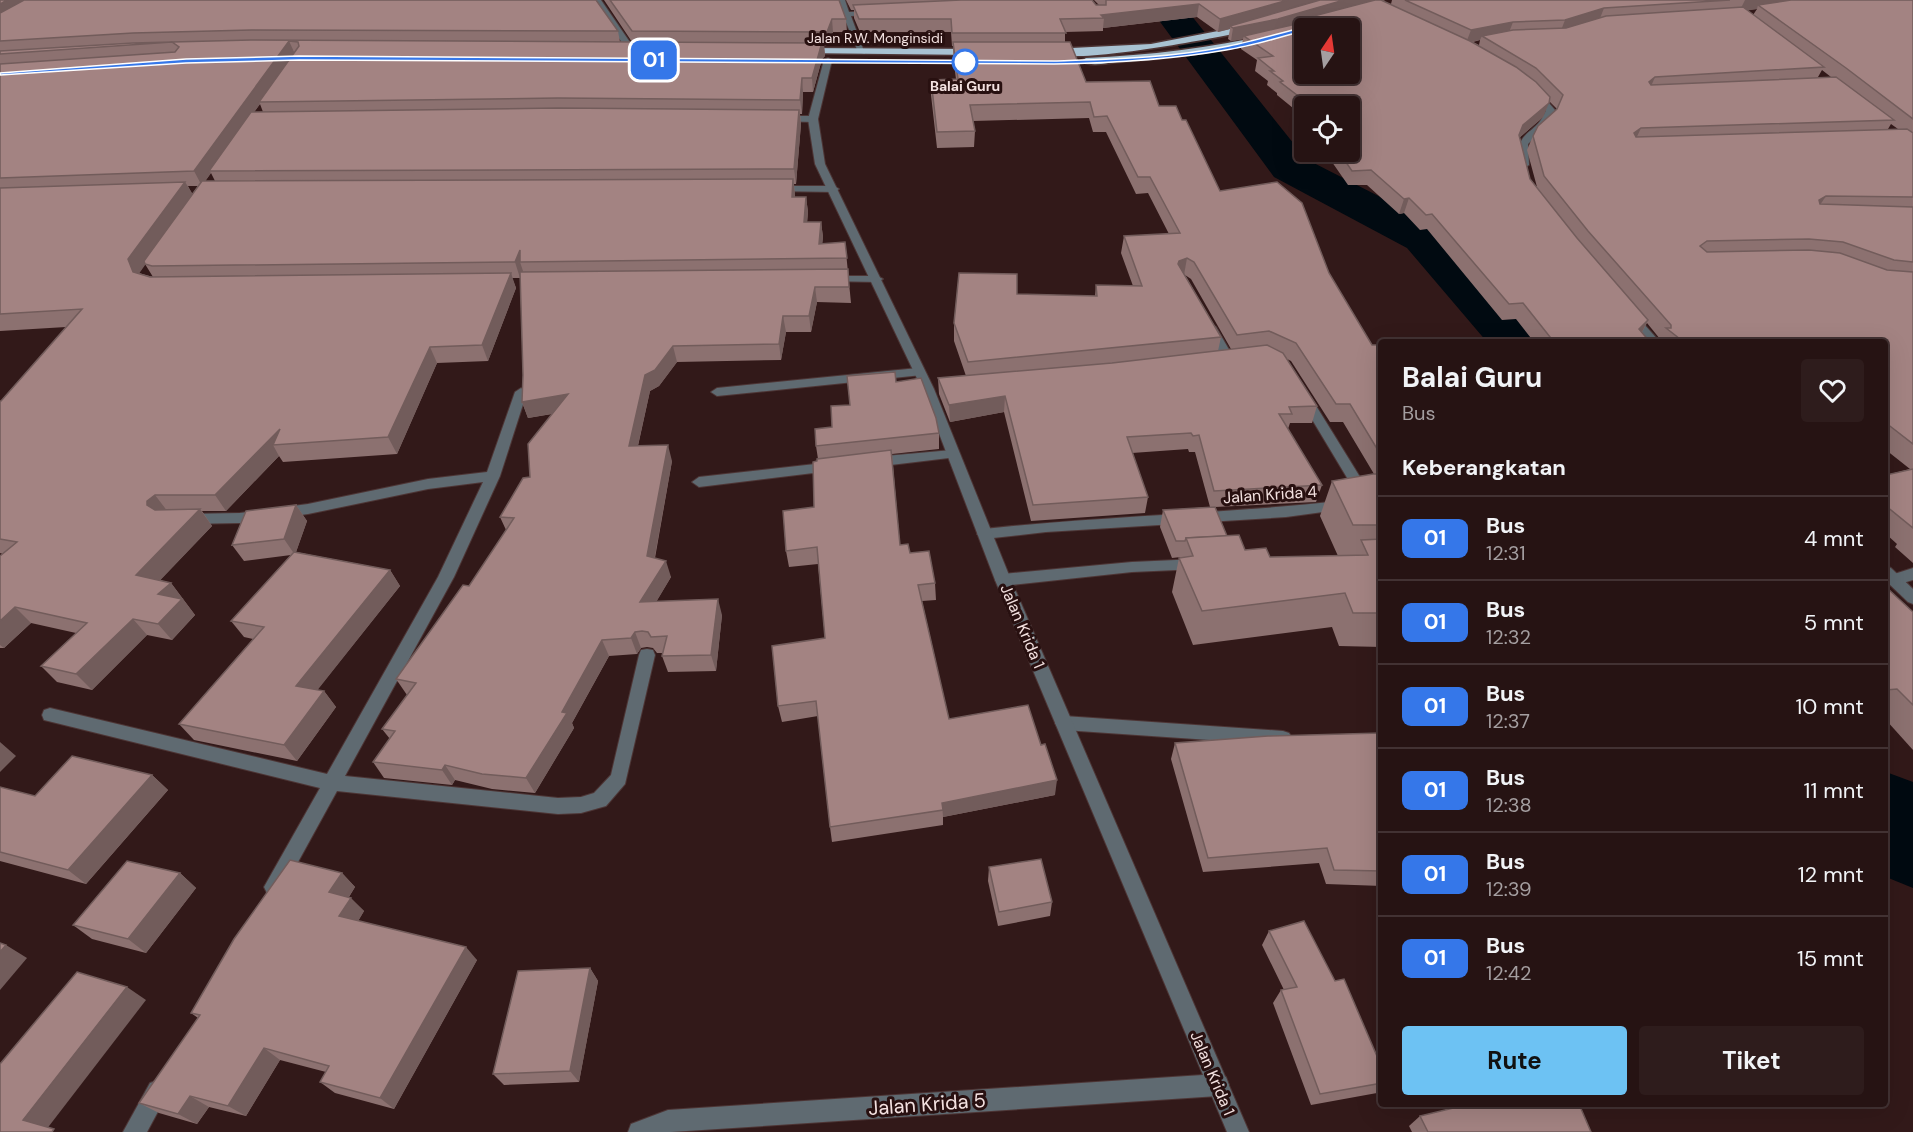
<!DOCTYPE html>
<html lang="id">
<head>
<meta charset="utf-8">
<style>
	body { margin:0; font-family:"DM Sans",sans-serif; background:#2e1c1c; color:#f1f3f6; height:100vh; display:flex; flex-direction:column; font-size:22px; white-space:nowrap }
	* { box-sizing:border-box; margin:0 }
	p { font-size:20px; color:#a49ea0 }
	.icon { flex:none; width:33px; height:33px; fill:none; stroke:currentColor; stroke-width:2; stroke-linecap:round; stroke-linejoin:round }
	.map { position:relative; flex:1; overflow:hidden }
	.panel { position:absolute; left:1378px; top:339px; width:510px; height:768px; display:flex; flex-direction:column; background:#261313; border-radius:6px; box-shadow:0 6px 24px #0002,0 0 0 2px #423233 }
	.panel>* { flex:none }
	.badge { padding:0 12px; border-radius:9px; font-size:21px; line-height:39px }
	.needle { width:39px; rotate:13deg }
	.tools { position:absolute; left:1294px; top:18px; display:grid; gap:12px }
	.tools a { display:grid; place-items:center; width:66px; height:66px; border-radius:6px; background:#261313; box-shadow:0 6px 24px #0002,0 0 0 2px #423233; font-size:30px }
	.map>.badge { position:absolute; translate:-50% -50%; box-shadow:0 0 0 3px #fff }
	h2 { padding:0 24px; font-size:22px; line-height:54px }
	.round { display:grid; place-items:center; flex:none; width:63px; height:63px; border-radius:6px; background:#2e1c1c }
	.head { display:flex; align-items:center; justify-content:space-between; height:102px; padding:0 24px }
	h1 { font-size:28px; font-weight:700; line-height:45px }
	.action { display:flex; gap:12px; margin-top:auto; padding:12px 24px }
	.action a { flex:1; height:69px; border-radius:6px; background:#6dc2f3; color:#111; font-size:24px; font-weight:700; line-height:69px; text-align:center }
	.action a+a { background:#2e1c1c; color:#f1f3f6 }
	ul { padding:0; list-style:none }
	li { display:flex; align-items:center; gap:18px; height:84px; padding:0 24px; border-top:2px solid #423233 }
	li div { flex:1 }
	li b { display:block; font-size:22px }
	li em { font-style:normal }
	li .badge { min-width:66px; font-weight:700; text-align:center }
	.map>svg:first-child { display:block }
</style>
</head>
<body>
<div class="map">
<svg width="1913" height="1132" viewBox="0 0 1913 1132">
	<rect width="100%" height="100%" fill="#321919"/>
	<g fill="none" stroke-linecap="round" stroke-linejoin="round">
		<g fill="#010a11" fill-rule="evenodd">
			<polygon points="1144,0 1179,0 1306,159 1441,228 1544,342 1487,342 1407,248 1274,177"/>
			<polygon points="1886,772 1913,782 1913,888 1886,877"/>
		</g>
		<g stroke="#4d3535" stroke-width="2">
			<g id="minor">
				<polygon points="593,0 601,0 636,51 635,53 629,53"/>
				<polygon points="837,0 845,0 849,12 873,11 877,13 873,15 851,16 865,54 858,52"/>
				<polygon points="779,116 813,116 818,119 813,122 776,121 774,119"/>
				<polygon points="774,186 834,186 839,189 834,192 770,191 769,189"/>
				<polygon points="830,276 877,276 883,279 877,282 826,281 826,277"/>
				<polygon points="1210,323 1216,327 1235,360 1233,363 1225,363 1223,360 1204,327"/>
				<polygon points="918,368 924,372 922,375 717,396 711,392 717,388"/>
				<polygon points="521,388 527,392 500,476 454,577 345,776 558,798 581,797 594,793 611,775 639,655 641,650 647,649 653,650 655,655 625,784 606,806 581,813 558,814 337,791 281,893 274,896 267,893 264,887 320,788 44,720 42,715 44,710 50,708 327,774 438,577 483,482 428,489 308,514 240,523 186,524 179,519 186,514 240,513 308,504 428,479 487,472 515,392"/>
				<polygon points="1304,392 1310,396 1368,490 1370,493 1368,496 1358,496 1298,396"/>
				<polygon points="952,450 959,454 957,457 874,467 867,462 874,457"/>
				<polygon points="833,462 840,467 838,470 699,487 692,482 699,477"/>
				<path d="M1340,501L1347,506L1345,509L1286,517L1046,532L984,539L977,534L984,529C1102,516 1222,514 1340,501Z"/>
				<polygon points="1198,559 1203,560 1205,564 1203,568 1198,569 1132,572 1003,586 998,584 995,580 998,576 1003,574 1132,562"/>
				<polygon points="1913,568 1913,580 1893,586 1888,584 1886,580 1888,576"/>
				<polygon points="1064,716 1283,731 1289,733 1292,738 1289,743 1283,745 1064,730 1058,728 1055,723 1058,718"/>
				<polygon points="1218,1074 1226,1077 1229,1085 1226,1093 1218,1096 671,1132 628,1132 631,1124 668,1110"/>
				<polygon points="158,1080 166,1083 169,1091 147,1132 123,1132 150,1083"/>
			</g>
		</g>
		<g stroke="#4d3535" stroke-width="2">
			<g id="tertiary">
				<polygon points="828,58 832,60 818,119 825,164 934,389 1011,580 1249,1132 1227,1132 995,580 922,389 815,164 808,119 824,60"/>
				<path d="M1536,88L1555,110L1546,127L1528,144L1529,165L1524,168L1519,165C1514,128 1536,137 1546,110L1532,91Z"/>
				<polygon points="1630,312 1634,313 1660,342 1648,342 1624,315"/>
				<polygon points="1886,566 1891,568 1913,589 1913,604 1908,602 1886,581"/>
			</g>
		</g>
		<g stroke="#4d3535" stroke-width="3">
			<g id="trunk">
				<path d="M1249,25L1253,28L1252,30C1221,37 1069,67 1048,52L1052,49L1151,44Z"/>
				<path d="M1305,26L1309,28H1305V32C1243,48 1181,58 1117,62C1107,63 1090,67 1081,61L1086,58C1161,55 1232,45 1305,26Z"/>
				<polygon points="803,48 975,49 979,52 975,55 800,53 800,49"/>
			</g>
		</g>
		<use href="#minor" fill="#5f6a71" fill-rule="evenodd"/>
		<use href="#tertiary" fill="#5f6a71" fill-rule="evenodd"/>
		<use href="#trunk" fill="#a8c2d2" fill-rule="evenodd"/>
	</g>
	<g fill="#8c7170" fill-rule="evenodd">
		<path d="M0,0L618,31L620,42H632L604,0H839L846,19L847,32H833L828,46H824L825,56L822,59L813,92H803L802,114H800L801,124L796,184H794L795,197H806L808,212L807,222H821L823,237L822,244L845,242L851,303L817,302L811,332H786L781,360L677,362L659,386L650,391L638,446L672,461L655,558L671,577L656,602L722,615L716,671L668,672L662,656L663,653H657L653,648L647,647L641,648L637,654L609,656L572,723L574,728L535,793L492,789L455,780L452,785L384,778L373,762L390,739L382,729L407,695L396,679L469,586L506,530L500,517L530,477L552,414L528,418L522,402L523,375L520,278H512L516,288L488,361L437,363L397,454L283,462L279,456L226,511H202L212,526L160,580L171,583L195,615L172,640L147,635L92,690L57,682L41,666L76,633L31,623L4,648H0V556L3,554L0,553V401H1L66,327L0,331ZM260,104L263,112H254ZM211,173L215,181H205ZM188,186H198L192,194ZM145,264L153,277L139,273Z"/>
		<path d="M846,0H1092L1096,5H1099L1094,0H1385L1383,1L1391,4L1392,0H1913V563L1895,547L1897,544L1886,534V475L1910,469L1886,450V342H1658L1660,339L1647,323L1642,332L1650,342H1534L1516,319L1502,320L1427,229L1420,230L1404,213L1399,214L1367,185H1348L1325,152H1350V106H1305V121L1303,119L1304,117L1277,95V93L1267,85L1268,81L1255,71L1257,60L1241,49L1243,39L1231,41L1228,39L1230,29L1218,32L1197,17L1103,28V31L1065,32V42L1086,82L1159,106L1182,120L1220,191L1329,273L1372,345H1382V647L1339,646L1332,627L1193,645L1172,592L1179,558L1181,557L1172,558L1160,527L1163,510L1210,507L1195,452H1189L1188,449L1132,453L1148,497L1145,513L1031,521L1004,412L950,422L939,394L938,378L966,376L954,341V323L1017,294L1095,296L1096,285L1133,286L1121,253L1124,236L1169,234L1148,193L1136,194L1106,132H1093L1089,118L973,121L975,131L974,147L937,148L931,95V80L956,79L953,57V46H952L951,32H860L854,18V10H851ZM1757,9L1753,15L1747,10ZM1480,40L1479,45L1473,42ZM1822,70L1831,77H1818ZM1549,101L1557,109L1533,136L1527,150L1537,187L1530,179L1519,138L1543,117ZM1891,124L1898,129H1888ZM1185,275L1191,279L1231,349L1218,351L1221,337ZM1287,359L1291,361L1330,422H1343L1374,474L1332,481L1320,516L1338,556L1270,557L1245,550L1227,536L1215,507L1316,502L1322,485L1288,429L1290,423H1312L1317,406Z"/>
		<polygon points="896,382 939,433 939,449 892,454 900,545 910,553 935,583 936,600 922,601 949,719 1055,795 943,817 943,825 832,842 830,827 818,716 782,722 778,706 825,638 818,564 789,567 786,551 814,507 818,459 816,446 850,405"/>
		<polygon points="296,505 307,521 296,552 390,570 400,586 317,690 324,691 336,707 297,761 194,740 179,724 253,639 244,637 231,621 291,555 244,561 232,545"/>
		<polygon points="1886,587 1913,612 1913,750 1886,720"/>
		<polygon points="1382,734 1382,886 1326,884 1319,863 1203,872 1171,759 1175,743"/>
		<polygon points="152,775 168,790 86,884 0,861 0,787 35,796"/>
		<polygon points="989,867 1052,902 1050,916 998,926 988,881"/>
		<polygon points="180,873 196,888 146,953 92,939 73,925"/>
		<polygon points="342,873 355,887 349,897 364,911 358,921 477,960 394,1109 335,1093 320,1082 326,1072 280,1060 246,1116 209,1107 197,1124 159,1113 139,1103 198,1018 191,1013"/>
		<polygon points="1269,931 1382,1068 1382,1088 1377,1093 1311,1105 1273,1003 1281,990 1284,990 1262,945"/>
		<polygon points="590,968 598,981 579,1082 504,1085 493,1074"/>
		<polygon points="1420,1116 1591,1132 1412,1132 1409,1126"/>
	</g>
	<g fill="#725c5b">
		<polygon points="7,0 37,0 0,21 0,4"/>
		<polygon points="1288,0 1331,0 1230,26 1230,29 1218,32 1220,19"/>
		<polygon points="1344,0 1385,0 1275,32 1244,36 1243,39 1231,41 1233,28"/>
		<polygon points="1745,0 1812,0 1758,5 1757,9 1739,12"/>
		<polygon points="1199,4 1197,17 1103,28 1104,18 1101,15"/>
		<polygon points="1604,8 1599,21 1560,33 1565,20"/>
		<polygon points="832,19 833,32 828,46 827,32"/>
		<polygon points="1513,22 1508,35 1482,36 1480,40 1466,43 1471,30"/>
		<polygon points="289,41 295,54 259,102 260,104 212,171 209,171 211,173 202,186 194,171"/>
		<polygon points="824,43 825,56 822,59 813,92 812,78 821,46"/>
		<polygon points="1655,77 1649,91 1649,82"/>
		<polygon points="802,78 803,92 802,114 800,100"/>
		<polygon points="1549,103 1543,117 1518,139 1513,149 1523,125"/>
		<polygon points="799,110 801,124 796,184 794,169"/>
		<polygon points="1641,128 1634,143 1634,133"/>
		<polygon points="793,179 795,194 793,212 792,197"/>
		<polygon points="185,182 194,196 138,275 133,272 128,259"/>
		<polygon points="1826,196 1816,211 1819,200"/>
		<polygon points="806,197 808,212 806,237 804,222"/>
		<polygon points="1409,198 1404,213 1399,214 1404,199"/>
		<polygon points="821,222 823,237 821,259 819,244"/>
		<polygon points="520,250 520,262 523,271 520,278 515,262"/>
		<polygon points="1187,258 1184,275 1176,278 1179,261"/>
		<polygon points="511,273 516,288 488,361 482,345"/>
		<polygon points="815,287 817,302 811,332 809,316"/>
		<polygon points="783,316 786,332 781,360 779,344"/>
		<polygon points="1648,320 1640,336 1639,329"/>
		<polygon points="673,346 677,362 659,386 650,391 634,463 629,446 645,375"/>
		<polygon points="430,347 437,363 397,454 388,437"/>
		<polygon points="568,394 574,410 528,418 522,402"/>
		<polygon points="1005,396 1004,412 950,422 949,405"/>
		<polygon points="280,429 273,445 279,456 226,511 215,495"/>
		<polygon points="668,445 672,461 652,572 647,556"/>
		<polygon points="155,495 168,512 160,517 147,505 147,501"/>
		<polygon points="296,505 307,521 295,555 284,539"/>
		<polygon points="200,509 212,526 150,591 136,575"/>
		<polygon points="666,561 671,577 646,619 640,602"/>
		<polygon points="390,570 400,586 308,702 296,686"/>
		<polygon points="171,583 195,615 172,640 158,624 158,594"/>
		<polygon points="718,599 722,615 716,671 711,655"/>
		<polygon points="15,607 31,623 4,648 0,645 0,621"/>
		<polygon points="133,619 147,635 92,690 76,674"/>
		<polygon points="635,632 641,648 637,654 631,638"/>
		<polygon points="602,640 609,656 572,723 574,728 535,793 526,778 562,712"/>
		<polygon points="324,691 336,707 297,761 284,745"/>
		<polygon points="0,742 16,756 0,772"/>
		<polygon points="445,765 455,780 452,785 442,770"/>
		<polygon points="152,775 168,790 86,884 68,870"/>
		<polygon points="1057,780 1055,795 943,817 942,803"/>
		<polygon points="180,873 196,888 146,953 128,939"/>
		<polygon points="342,873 355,887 343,906 329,892"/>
		<polygon points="351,898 364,911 353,930 339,916"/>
		<polygon points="6,945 27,958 0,990 0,952"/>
		<polygon points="466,947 477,960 394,1109 380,1098"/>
		<polygon points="590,968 598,981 579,1082 570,1071"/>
		<polygon points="127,987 146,1000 46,1130 23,1120"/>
		<polygon points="264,1048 280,1060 246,1116 228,1106"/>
		<polygon points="190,1096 209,1107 197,1124 178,1114"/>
	</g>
	<g fill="#a38382" stroke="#725c5b" stroke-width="1.5" fill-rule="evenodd">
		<polygon points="0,0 7,0 0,4"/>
		<polygon points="24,0 596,0 618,31 251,30 133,33 0,41 0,13"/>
		<polygon points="610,0 839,0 846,19 832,19 827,32 632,31"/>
		<polygon points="961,0 1092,0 1096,5 1106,5 1106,0 1288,0 1220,19 1199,4 1101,15 1104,18 1060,19 1066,33 952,33 951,19 859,19 853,5"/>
		<polygon points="1320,0 1344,0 1278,19 1233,28 1230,26"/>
		<path d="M1375,0H1381L1470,41L1516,67L1536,82L1550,97L1549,103L1523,125L1519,135L1530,179L1577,238L1648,320L1639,329L1650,342H1554L1523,303L1509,304L1432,214L1426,215L1409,198L1404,199L1371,170L1352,171L1339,152H1350V106H1308L1307,105H1310L1280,82L1283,81L1270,71H1274L1258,58L1273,56L1244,36L1309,21L1310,17ZM1305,28H1350V74H1305Z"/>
		<polygon points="1405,0 1730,0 1604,8 1565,20 1513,22 1471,30"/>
		<polygon points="1791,0 1913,0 1913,119 1846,68 1758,5"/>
		<polygon points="1743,7 1824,67 1655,77 1649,82 1651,85 1836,77 1894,120 1641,128 1634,133 1636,137 1907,129 1913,133 1913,197 1826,196 1819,200 1820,204 1913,207 1913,262 1894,260 1843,242 1809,239 1707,241 1700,246 1707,252 1809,250 1840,253 1887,270 1913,272 1913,444 1886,423 1886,342 1684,342 1666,328 1671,328 1671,325 1588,231 1544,176 1533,136 1538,126 1557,109 1563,95 1536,68 1482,36 1513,30 1566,28 1606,16"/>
		<polygon points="251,40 824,43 821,46 812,78 802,78 800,100 558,98 259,102 299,46 298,42 289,41 194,171 0,178 0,64 175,52 179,47 172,42 0,54 0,51 133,43"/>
		<polygon points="953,42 1070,42 1086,82 1150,81 1159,106 1176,106 1182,120 1186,120 1220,191 1277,182 1302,203 1329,273 1372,345 1382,345 1382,457 1350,404 1336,404 1296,343 1269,331 1237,335 1194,262 1187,258 1179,261 1178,264 1221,337 968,362 954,323 959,273 1017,274 1017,294 1097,296 1096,285 1142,286 1124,236 1180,233 1150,177 1138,177 1107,116 1094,117 1090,102 970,105 975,131 937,132 931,80 958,79"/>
		<polygon points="558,108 799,110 794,169 209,171 251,112"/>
		<polygon points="793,179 792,197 806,197 804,222 821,222 819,244 845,242 847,258 520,262 520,250 515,262 152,266 145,264 144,261 202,181"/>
		<polygon points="185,182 128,259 133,272 150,277 511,273 482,345 430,347 388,437 273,445 280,429 215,495 155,495 147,501 147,505 155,510 200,509 136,575 171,583 158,594 182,599 158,624 133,619 76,674 41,666 87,623 15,607 0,621 0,556 17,542 0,539 0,401 1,401 82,309 0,314 0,188"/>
		<polygon points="848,269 849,287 815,287 809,316 783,316 779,344 673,346 655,370 645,375 629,446 668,445 647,556 666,561 640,602 718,599 711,655 662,656 667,636 651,637 648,632 642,631 635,632 631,638 602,640 562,712 567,713 526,778 482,774 445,765 442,770 373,762 395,731 382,729 416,683 396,679 463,585 469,586 514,518 500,517 523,478 530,477 528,444 568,394 522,402 523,375 520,272"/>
		<polygon points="1267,345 1283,353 1317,406 1289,407 1292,414 1279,414 1322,485 1214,491 1199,435 1193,436 1191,433 1127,437 1148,497 1033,505 1005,396 949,405 938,378 1112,363"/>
		<polygon points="895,372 896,382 921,378 936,418 939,433 816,446 815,429 832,427 831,406 850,405 847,376"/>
		<polygon points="891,450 900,545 908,544 910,553 929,551 935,583 918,585 949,719 1028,705 1041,745 1045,744 1057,780 942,803 943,810 830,827 816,701 778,706 772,646 825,638 817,547 786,551 783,511 814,507 813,462 817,461 817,459"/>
		<polygon points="1913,469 1913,528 1886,506 1886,475"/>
		<polygon points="1373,474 1382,474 1382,525 1353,525 1332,481"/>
		<polygon points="296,505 284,539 232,545 246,511"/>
		<polygon points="1215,507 1227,536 1186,538 1185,541 1176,541 1163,510"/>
		<polygon points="1239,535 1245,550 1266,548 1270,557 1368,555 1361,540 1382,539 1382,613 1353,613 1345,593 1202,611 1179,558 1193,556 1186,538"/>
		<polygon points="294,552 390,570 296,686 324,691 284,745 179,724 264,627 231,621"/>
		<polygon points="1886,587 1913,612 1913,705 1897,689 1886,690"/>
		<polygon points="1381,733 1382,871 1334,870 1327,848 1208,858 1175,743 1268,736"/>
		<polygon points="72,756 152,775 68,870 0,852 0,787 35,796"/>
		<polygon points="1041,859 1052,902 999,912 989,867"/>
		<polygon points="290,860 342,873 329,892 351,898 339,916 466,947 380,1098 320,1082 329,1066 264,1048 228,1106 190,1096 178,1114 139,1103 200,1015 191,1013 234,939"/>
		<polygon points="127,861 180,873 128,939 73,925"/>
		<polygon points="1304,921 1335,981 1344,979 1382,1068 1382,1083 1320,1094 1281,990 1297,987 1269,931"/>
		<polygon points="0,943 6,945 0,952"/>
		<polygon points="590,968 570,1071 493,1074 518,971"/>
		<polygon points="77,972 127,987 23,1120 54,1129 52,1132 0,1132 0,1064"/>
		<polygon points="1470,1104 1579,1104 1591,1132 1428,1132 1420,1116"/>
	</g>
	<path fill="#3577e9" stroke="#fff" stroke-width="1.5" d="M1305,27L1307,30C1280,37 1253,46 1226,50C1169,60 1112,63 1054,64L299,60L186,63L0,75V73L186,59L299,56L1054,61C1112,59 1172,58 1229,46C1254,41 1280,33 1305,27Z"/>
	<circle fill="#fff" stroke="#3577e9" stroke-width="3" cx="965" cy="62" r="12"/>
	<g text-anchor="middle" stroke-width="6" stroke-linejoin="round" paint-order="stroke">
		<g font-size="14" fill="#f3e1e0" stroke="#281010">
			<text x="875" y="43">Jalan R.W. Monginsidi</text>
		</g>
		<g font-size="14" font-weight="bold" fill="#f3e1e0" stroke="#281010">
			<text x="965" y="91">Balai Guru</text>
		</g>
		<g font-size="16" fill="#f3e1e0" stroke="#281010">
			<text transform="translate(1270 494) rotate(-4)" y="6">Jalan Krida 4</text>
			<text transform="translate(1023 626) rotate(67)" y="6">Jalan Krida 1</text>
			<text transform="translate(1213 1073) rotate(67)" y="6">Jalan Krida 1</text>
		</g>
		<g font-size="20" fill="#f3e1e0" stroke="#281010">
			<text transform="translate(927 1104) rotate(-4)" y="7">Jalan Krida 5</text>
		</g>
	</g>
</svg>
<div class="tools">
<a><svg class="needle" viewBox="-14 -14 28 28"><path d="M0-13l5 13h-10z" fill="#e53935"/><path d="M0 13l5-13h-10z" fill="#a49ea0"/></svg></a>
<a><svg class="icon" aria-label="locate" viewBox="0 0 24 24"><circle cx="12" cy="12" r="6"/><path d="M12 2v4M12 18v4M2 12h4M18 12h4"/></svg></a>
</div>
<b class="badge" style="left:654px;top:60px;background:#3577e9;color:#fff">01</b>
<section class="panel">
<div class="head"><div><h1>Balai Guru</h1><p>Bus</p></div><a class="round"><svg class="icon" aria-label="heart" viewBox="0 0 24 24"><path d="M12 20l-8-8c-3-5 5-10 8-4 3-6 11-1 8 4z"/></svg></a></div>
<h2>Keberangkatan</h2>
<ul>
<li><span class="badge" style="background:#3577e9;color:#fff">01</span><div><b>Bus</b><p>12:31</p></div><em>4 mnt</em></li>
<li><span class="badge" style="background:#3577e9;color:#fff">01</span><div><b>Bus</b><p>12:32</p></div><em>5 mnt</em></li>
<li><span class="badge" style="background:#3577e9;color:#fff">01</span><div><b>Bus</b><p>12:37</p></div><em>10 mnt</em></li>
<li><span class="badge" style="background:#3577e9;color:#fff">01</span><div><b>Bus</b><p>12:38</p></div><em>11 mnt</em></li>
<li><span class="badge" style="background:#3577e9;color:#fff">01</span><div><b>Bus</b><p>12:39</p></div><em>12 mnt</em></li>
<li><span class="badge" style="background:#3577e9;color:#fff">01</span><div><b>Bus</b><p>12:42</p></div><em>15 mnt</em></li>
</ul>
<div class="action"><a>Rute</a><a>Tiket</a></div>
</section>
</div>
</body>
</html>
